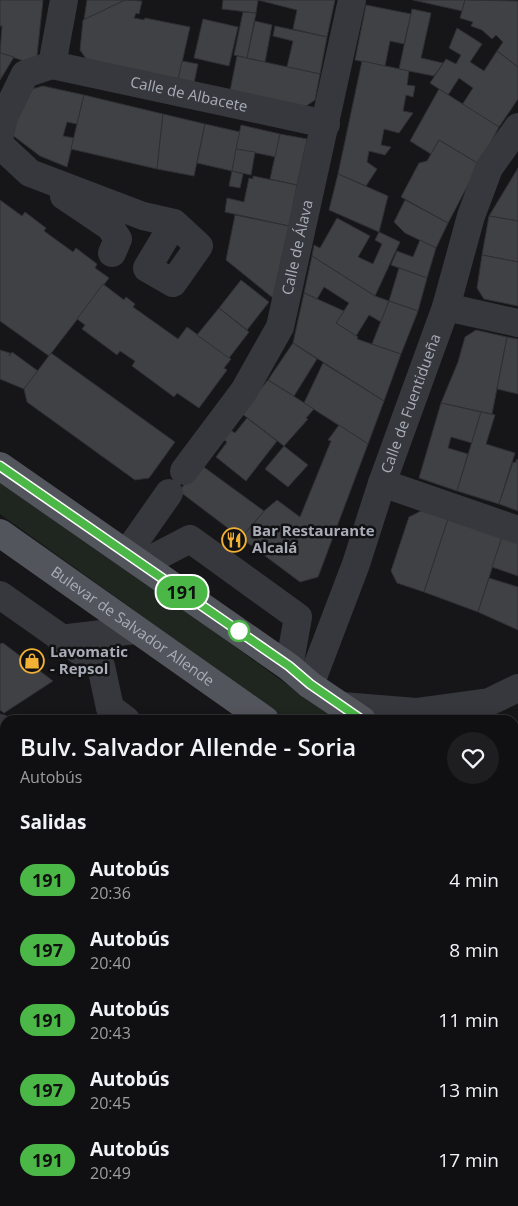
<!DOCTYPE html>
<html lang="es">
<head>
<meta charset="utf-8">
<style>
	body { margin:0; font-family:"Open Sans",sans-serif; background:#1e1e20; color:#f1f3f6; height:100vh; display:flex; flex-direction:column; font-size:19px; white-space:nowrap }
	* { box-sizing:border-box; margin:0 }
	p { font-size:16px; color:#9c9d9f }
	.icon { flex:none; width:28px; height:28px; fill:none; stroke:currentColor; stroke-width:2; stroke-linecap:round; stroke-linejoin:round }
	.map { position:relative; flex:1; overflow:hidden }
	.side { position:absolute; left:0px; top:715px; width:519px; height:491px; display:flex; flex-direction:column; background:#101012; border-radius:15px 15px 0 0; box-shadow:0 2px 12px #0003,0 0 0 1px #303032 }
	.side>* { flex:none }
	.badge { padding:0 10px; border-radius:16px; font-size:18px; line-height:32px }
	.map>.badge { position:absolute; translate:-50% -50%; box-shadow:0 0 0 2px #fff }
	h2 { padding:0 20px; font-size:19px; line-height:45px }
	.round { display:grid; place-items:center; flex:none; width:52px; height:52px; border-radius:26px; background:#1e1e20 }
	.overview { display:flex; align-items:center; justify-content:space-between; height:85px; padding:0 20px }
	h1 { font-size:24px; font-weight:600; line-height:38px }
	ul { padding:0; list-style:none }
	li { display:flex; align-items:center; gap:15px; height:70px; padding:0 20px }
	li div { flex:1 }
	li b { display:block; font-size:19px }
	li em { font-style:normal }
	li .badge { min-width:55px; font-weight:700; text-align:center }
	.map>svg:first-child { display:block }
</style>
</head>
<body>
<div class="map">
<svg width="518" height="1206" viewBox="0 0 518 1206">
	<rect width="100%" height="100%" fill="#161618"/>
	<polygon fill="#222225" points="0,848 5,851 5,1077 0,1081"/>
	<g fill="#1e261f">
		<polygon points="0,476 300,694 338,720 287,720 0,514"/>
		<polygon points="518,969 518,1104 514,1101 514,976"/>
	</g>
	<g fill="#404145" stroke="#303034">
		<polygon points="0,0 43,0 36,65 0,53 2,26 0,26"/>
		<polygon points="87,0 125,0 84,20"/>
		<polygon points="125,0 142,1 139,14 136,13 134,18 144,20 145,18 190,27 178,80 87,60 80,50 83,20"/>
		<polygon points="223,0 258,0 256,13 222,9"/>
		<polygon points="258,0 335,0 327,37 293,29 297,10"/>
		<polygon points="413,0 465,0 462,11"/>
		<polygon points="465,0 518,1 518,67 497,51 503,42 496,35 492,39 482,30 471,26 473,22 460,18"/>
		<polygon points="366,5 411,14 404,44 390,41 385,66 355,60"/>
		<polygon points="412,9 431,13 421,58 443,63 434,76 399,69"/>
		<polygon points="243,12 256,13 247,58 234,55"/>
		<polygon points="203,19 238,27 229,66 194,58"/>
		<polygon points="255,21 272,25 265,62 247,58"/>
		<polygon points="275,26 327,37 320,74 287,67 293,41 273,36"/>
		<polygon points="457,28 482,44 470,62 484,71 497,51 518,67 518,99 499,127 462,105 473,88 459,78 448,95 430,83 446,59 456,64 461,55 449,48"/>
		<polygon points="0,53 14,57 0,80"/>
		<polygon points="237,56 320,74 315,100 303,108 230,91"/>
		<polygon points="182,61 198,64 194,83 178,80"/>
		<polygon points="362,61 409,71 407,85 415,86 413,97 406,95 403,111 413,113 399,133 384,129 381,145 391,147 385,155 369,151 367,162 377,169 366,186 338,174"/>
		<polygon points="43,86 84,95 77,124 67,122 63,136 74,138 67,167 40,156 7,131 28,90"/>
		<polygon points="439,89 499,127 479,164 439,140 431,154 410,141"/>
		<polygon points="84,95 163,114 157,169 71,149"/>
		<polygon points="163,114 205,124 194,176 157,169"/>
		<polygon points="205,124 240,132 232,171 197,163"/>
		<polygon points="241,125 280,134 276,157 236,149"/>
		<polygon points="280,134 307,139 297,185 270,179"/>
		<polygon points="439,140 479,164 448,223 401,197 419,163 427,161"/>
		<polygon points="236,149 255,152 251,175 232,171"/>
		<polygon points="518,168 518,221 489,216"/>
		<polygon points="232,171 243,174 240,188 229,186"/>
		<polygon points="338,174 388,196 379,232 329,210"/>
		<polygon points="253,176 297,185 289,226 225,212 227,198 244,202 249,178 253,179"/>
		<polygon points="0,200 22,216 25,212 46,228 44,231 73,252 76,248 97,264 95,268 109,278 49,356 0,321"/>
		<polygon points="405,200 448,223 436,248 405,233 394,222"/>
		<polygon points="235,215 289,226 273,298 226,260"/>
		<polygon points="489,216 518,221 518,262 482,255"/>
		<polygon points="337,218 370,236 358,257 373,264 382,244 375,240 379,232 400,242 375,296 312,256 314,245 320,248"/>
		<polygon points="420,240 436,248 427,278 391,265 397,251 413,257"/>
		<polygon points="482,255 518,262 518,306 484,299 477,288"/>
		<polygon points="312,256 375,296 389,301 381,322 369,315 356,336 336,323 349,303 324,287 317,299 304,293"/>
		<polygon points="399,268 427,278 418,311 389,301"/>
		<polygon points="241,280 269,302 247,330 219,308"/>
		<polygon points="103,284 124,300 126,297 135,304 133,307 178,339 187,327 231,359 224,368 227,370 199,408 177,393 174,397 132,366 135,361 120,351 117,355 82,329 85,325 77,319"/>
		<polygon points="304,293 344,311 336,323 358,337 357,339 401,354 384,401 293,343"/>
		<polygon points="389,301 418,311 401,354 372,344"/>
		<polygon points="219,308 249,332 229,358 197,335"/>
		<polygon points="476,330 507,337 492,414 441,403 458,362 465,337"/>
		<polygon points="507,337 518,339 518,394 497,389"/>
		<polygon points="293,343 317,359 294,396 268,380"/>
		<polygon points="0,350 10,353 9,356 12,352 38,371 24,389 0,379"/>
		<polygon points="51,353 175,442 149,478 135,480 27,402 24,389"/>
		<polygon points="323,363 384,401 368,444 304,403"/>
		<polygon points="268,380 314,409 306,418 308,419 284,446 241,413"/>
		<polygon points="441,403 481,412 472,443 451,437 448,448 468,454 457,491 419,478"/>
		<polygon points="481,412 495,415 486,444 515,453 499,504 457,491"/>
		<polygon points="247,418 277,441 246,481 216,457 227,442 223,439 230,430 235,433"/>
		<polygon points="339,425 368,444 318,577 300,582 241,538 264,511 277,500 300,517 331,441 328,440"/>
		<polygon points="284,446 308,465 288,487 265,469"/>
		<polygon points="517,459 518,460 518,511 499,504 513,462 515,463"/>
		<polygon points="201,465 264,511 241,538 179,491"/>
		<polygon points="421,511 448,519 424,592 397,583 391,571 409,517"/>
		<polygon points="448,519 502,537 478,612 424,592"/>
		<polygon points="502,537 518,542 518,576 492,567"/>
		<polygon points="489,578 518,587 518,630 478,612"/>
		<polygon points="3,643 53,681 4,713 0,710 0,644"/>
		<polygon points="202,1201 250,1201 261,1206 213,1206"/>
		<polygon points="250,1201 298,1201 296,1206 261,1206"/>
	</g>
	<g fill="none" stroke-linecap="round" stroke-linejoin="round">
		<g stroke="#37383d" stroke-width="28">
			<path id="s1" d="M52,65L326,124"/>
			<polyline points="52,65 64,0"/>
			<polyline points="0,135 4,117 25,74 52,65"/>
			<polyline points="0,145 30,173 143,216 174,223 199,246 173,283 147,268 174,223"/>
			<polyline points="64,196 110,227 118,239 112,253"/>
			<polyline points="446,307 518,323"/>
			<path id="s2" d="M184,471L244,391L280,327L352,0"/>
			<polyline points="382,483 518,530"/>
			<polyline points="127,553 169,493"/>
			<polyline points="142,564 190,539 298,617 289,667"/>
			<polyline points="0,595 101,666 110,708 126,720"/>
			<polyline points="60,639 135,630"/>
			<path id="s3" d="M310,685L356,564L382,483L446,307L471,216L489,168L518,127"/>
			<polyline points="342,706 416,712 489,702 518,688"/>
			<polyline points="0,728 5,732"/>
			<polyline points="514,951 518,943"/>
			<polyline points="0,1113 5,1109"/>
			<polyline points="514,1116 518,1118"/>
			<polyline points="379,1206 382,1201"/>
		</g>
		<g stroke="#53555c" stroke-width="28">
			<polyline points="0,466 289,667 310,685 362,720"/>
			<path id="s4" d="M0,533L265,720"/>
			<polyline points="514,823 518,826"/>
			<polyline points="514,899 518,901"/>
		</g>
	</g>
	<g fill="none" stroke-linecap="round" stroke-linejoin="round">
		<g stroke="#fff" stroke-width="11">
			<polyline id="line" points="0,466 289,666 310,684 362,720"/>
		</g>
		<use href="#line" stroke="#4ab747" stroke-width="8"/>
	</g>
	<defs>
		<g id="restaurant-ring" transform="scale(1.25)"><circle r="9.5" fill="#111113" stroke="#f2b134" stroke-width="1.5"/><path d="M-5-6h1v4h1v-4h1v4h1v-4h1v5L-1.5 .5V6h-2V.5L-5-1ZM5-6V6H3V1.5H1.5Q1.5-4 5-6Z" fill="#f2b134"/></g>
		<g id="shop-ring" transform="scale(1.25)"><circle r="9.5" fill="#111113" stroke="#f2b134" stroke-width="1.5"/><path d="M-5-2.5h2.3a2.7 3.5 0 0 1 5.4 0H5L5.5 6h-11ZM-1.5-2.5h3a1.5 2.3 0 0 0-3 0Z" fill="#f2b134"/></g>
	</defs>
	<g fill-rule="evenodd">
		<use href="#restaurant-ring" x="234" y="540"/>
		<use href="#shop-ring" x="32" y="661"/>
	</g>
	<circle fill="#fff" stroke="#4ab747" stroke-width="2.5" cx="239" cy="631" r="10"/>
	<g text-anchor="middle" stroke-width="5" stroke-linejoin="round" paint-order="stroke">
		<g font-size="15" fill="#a8adb8" stroke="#111113">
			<text dy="5" stroke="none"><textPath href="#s1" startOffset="140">Calle de Albacete</textPath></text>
			<text dy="5" stroke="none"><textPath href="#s2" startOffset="255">Calle de Álava</textPath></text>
			<text dy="5" stroke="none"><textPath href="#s3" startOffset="299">Calle de Fuentidueña</textPath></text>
			<text dy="5" stroke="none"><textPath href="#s4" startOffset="162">Bulevar de Salvador Allende</textPath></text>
		</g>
		<g font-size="15" font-weight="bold" fill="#a8adb8" stroke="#111113" text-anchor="start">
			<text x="252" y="536">Bar Restaurante<tspan x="252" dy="17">Alcalá</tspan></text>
			<text x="50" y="657">Lavomatic<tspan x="50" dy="17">- Repsol</tspan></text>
		</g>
	</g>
</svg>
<b class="badge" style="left:182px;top:592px;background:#4ab747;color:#111">191</b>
<section class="side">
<div class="overview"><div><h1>Bulv. Salvador Allende - Soria</h1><p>Autobús</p></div><a class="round"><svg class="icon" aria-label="heart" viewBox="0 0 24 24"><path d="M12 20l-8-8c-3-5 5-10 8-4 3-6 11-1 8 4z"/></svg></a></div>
<h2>Salidas</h2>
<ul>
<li><span class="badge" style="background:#4ab747;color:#111">191</span><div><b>Autobús</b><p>20:36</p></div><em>4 min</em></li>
<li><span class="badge" style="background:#4ab747;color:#111">197</span><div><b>Autobús</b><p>20:40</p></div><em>8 min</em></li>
<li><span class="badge" style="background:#4ab747;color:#111">191</span><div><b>Autobús</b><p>20:43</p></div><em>11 min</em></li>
<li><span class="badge" style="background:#4ab747;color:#111">197</span><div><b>Autobús</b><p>20:45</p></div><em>13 min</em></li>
<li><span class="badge" style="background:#4ab747;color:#111">191</span><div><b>Autobús</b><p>20:49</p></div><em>17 min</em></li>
</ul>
</section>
</div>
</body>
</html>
